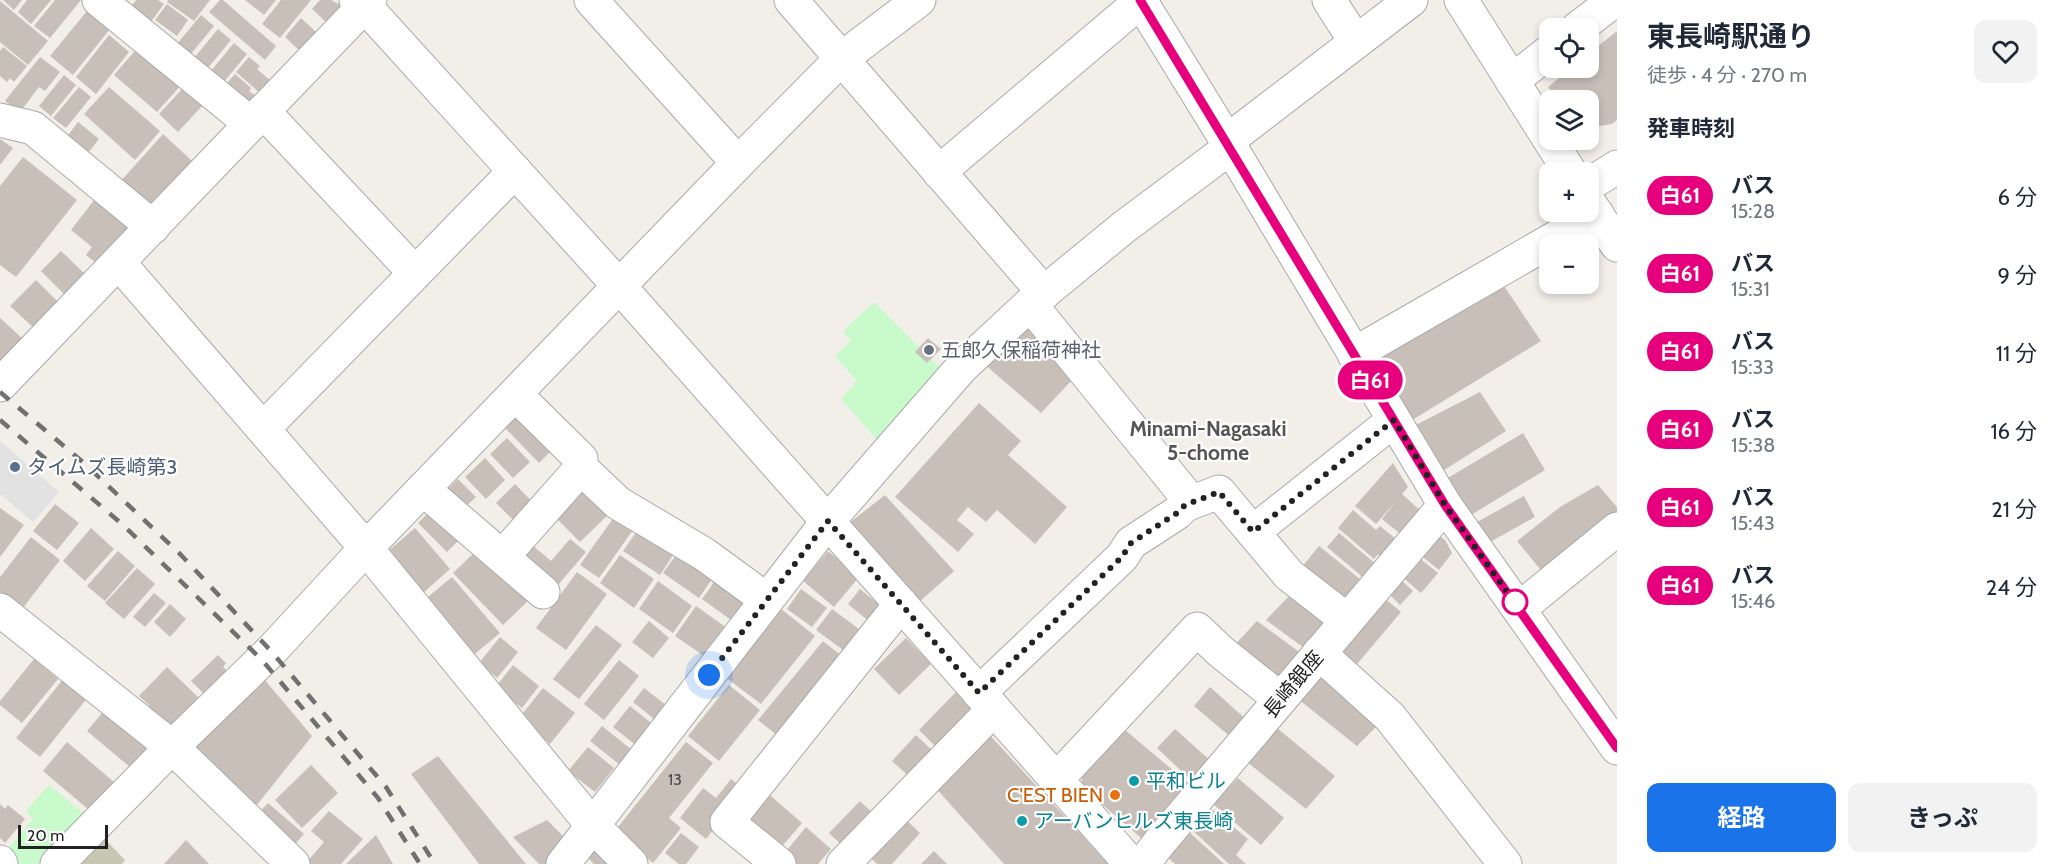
<!DOCTYPE html>
<html lang="ja">
<head>
<meta charset="utf-8">
<style>
	body { margin:0; font-family:Cabin,"Noto Sans JP",sans-serif; background:#f2f2f3; color:#1f2937; height:100vh; display:flex; flex-direction:column; font-size:22px; white-space:nowrap }
	* { box-sizing:border-box; margin:0 }
	p { font-size:20px; color:#747a83 }
	.icon { flex:none; width:33px; height:33px; fill:none; stroke:currentColor; stroke-width:2; stroke-linecap:round; stroke-linejoin:round }
	.map { position:relative; flex:1; overflow:hidden }
	.details { display:flex; flex-direction:column; background:#fff; width:450px }
	.details>* { flex:none }
	.badge { padding:0 12px; border-radius:20px; font-size:21px; line-height:39px }
	.buttons { position:absolute; left:1539px; top:18px; display:grid; gap:12px }
	.buttons a { display:grid; place-items:center; width:60px; height:60px; border-radius:12px; background:#fff; box-shadow:0 3px 9px #0003; font-size:30px }
	.scale { position:absolute; left:18px; bottom:15px; width:90px; box-sizing:border-box; padding-left:6px; border:3px solid #222; border-top:0; font-size:16px; line-height:21px; white-space:nowrap; color:#222; -webkit-text-stroke:4px #fff; paint-order:stroke }
	.you { position:absolute; width:30px; height:30px; margin:-15px; border:4px solid #fff; border-radius:50%; background:#1a73e8; box-shadow:0 0 0 9px #1a73e833 }
	.map>.badge { position:absolute; translate:-50% -50%; box-shadow:0 0 0 3px #fff }
	h2 { padding:0 30px; font-size:22px; line-height:54px }
	.round { display:grid; place-items:center; flex:none; width:63px; height:63px; border-radius:12px; background:#f2f2f3 }
	.headline { display:flex; align-items:center; justify-content:space-between; height:102px; padding:0 30px }
	h1 { font-size:28px; font-weight:700; line-height:45px }
	.button { display:flex; gap:12px; margin-top:auto; padding:12px 30px }
	.button a { flex:1; height:69px; border-radius:12px; background:#1a73e8; color:#fff; font-size:24px; font-weight:700; line-height:69px; text-align:center }
	.button a+a { background:#f2f2f3; color:#1f2937 }
	ul { padding:0; list-style:none }
	li { display:flex; align-items:center; gap:18px; height:78px; padding:0 30px }
	li div { flex:1 }
	li b { display:block; font-size:22px }
	li em { font-style:normal }
	li .badge { min-width:66px; font-weight:700; text-align:center }
	main { display:flex; flex:1; min-height:0 }
	.map>svg:first-child { display:block }
</style>
</head>
<body>
<main>
<div class="map">
<svg width="1617" height="864" viewBox="0 0 1617 864">
	<rect width="100%" height="100%" fill="#f2efe9"/>
	<polygon fill="#c7c7b4" points="100,834 125,860 122,864 70,864"/>
	<g fill="#c8facc">
		<polygon points="874,302 944,372 880,443 841,399 857,381 835,356 851,341 843,331"/>
		<polygon points="49,785 88,817 44,864 11,864 3,855 33,819 26,811"/>
	</g>
	<polygon fill="#e2e2e2" points="0,441 59,492 33,522 0,494"/>
	<g fill="#c7bfb8">
		<polygon points="3,0 22,0 14,10"/>
		<polygon points="27,0 51,0 31,24 18,12"/>
		<polygon points="55,0 81,0 50,38 34,26"/>
		<polygon points="136,0 158,0 164,4 150,23 130,8"/>
		<polygon points="168,0 210,0 194,21 167,2"/>
		<polygon points="220,0 223,0 276,46 265,60 209,12"/>
		<polygon points="245,0 276,0 264,15"/>
		<polygon points="281,0 311,0 280,38 262,24"/>
		<polygon points="320,0 331,0 344,7 328,24 312,9"/>
		<polygon points="0,1 48,41 28,65 0,42"/>
		<polygon points="167,4 188,20 177,36 155,20"/>
		<polygon points="87,11 110,29 73,75 50,56"/>
		<polygon points="201,15 214,26 190,55 177,44"/>
		<polygon points="301,18 317,33 301,52 285,37"/>
		<polygon points="218,29 231,40 207,69 194,58"/>
		<polygon points="1617,31 1617,120 1612,124 1588,128 1588,100 1559,100 1548,87 1572,68 1588,68 1588,54"/>
		<polygon points="109,35 129,52 96,94 76,77"/>
		<polygon points="234,43 247,54 223,83 210,72"/>
		<polygon points="139,46 183,83 157,112 114,75"/>
		<polygon points="3,47 27,66 14,82 10,78 7,82 0,76 0,51"/>
		<polygon points="40,57 60,72 45,91 39,87 20,112 5,101"/>
		<polygon points="249,57 260,66 257,69 272,82 261,94 236,72"/>
		<polygon points="235,74 251,88 249,91 258,98 250,107 222,89"/>
		<polygon points="64,75 76,85 51,116 39,106"/>
		<polygon points="79,87 91,97 66,128 53,118"/>
		<polygon points="109,87 160,131 135,160 84,114"/>
		<polygon points="184,87 203,105 178,132 159,114"/>
		<polygon points="78,122 99,139 84,158 63,142"/>
		<polygon points="163,134 192,161 149,208 120,182"/>
		<polygon points="0,139 13,148 0,165"/>
		<polygon points="23,157 77,200 16,277 0,265 0,186"/>
		<polygon points="95,199 131,227 101,267 86,255 92,247 71,230"/>
		<polygon points="61,251 86,275 66,296 41,271"/>
		<polygon points="36,280 60,304 35,329 10,306"/>
		<polygon points="1500,280 1541,341 1409,422 1367,358"/>
		<polygon points="0,318 24,340 0,367"/>
		<polygon points="1027,323 1072,380 1041,413 984,364"/>
		<polygon points="928,338 941,349 927,363 915,352"/>
		<polygon points="1480,392 1506,431 1441,472 1412,427"/>
		<polygon points="979,403 1021,441 1008,455 1067,507 1035,544 997,510 986,522 968,507 957,520 974,534 958,552 895,497"/>
		<polygon points="522,412 556,446 539,463 505,428"/>
		<polygon points="1523,433 1545,470 1471,515 1448,478"/>
		<polygon points="507,438 530,462 513,478 490,454"/>
		<polygon points="485,458 505,480 486,499 465,477"/>
		<polygon points="1393,463 1408,487 1402,494 1423,513 1403,536 1382,519 1397,500 1376,524 1355,506"/>
		<polygon points="458,479 476,497 462,510 444,493"/>
		<polygon points="515,484 538,508 519,526 496,503"/>
		<polygon points="589,484 614,509 580,542 556,518"/>
		<polygon points="1598,485 1617,507 1617,514 1544,574 1517,541 1560,507"/>
		<polygon points="885,495 954,571 918,603 848,524"/>
		<polygon points="1524,496 1535,517 1490,542 1477,522"/>
		<polygon points="55,504 79,523 57,550 33,531"/>
		<polygon points="435,506 464,535 447,552 418,523"/>
		<polygon points="0,508 24,525 0,557"/>
		<polygon points="1353,510 1376,530 1380,526 1397,540 1384,556 1377,555 1374,559 1338,528"/>
		<polygon points="614,517 633,530 599,578 580,565"/>
		<polygon points="644,521 675,552 660,575 623,551"/>
		<polygon points="91,528 114,549 85,581 63,561"/>
		<polygon points="415,528 450,569 422,594 386,553"/>
		<polygon points="1339,533 1377,565 1365,579 1327,547"/>
		<polygon points="1437,534 1445,540 1452,553 1439,570 1419,554"/>
		<polygon points="31,537 60,560 22,609 0,592 0,577"/>
		<polygon points="570,539 586,552 553,591 518,562 532,545 551,561"/>
		<polygon points="1319,546 1361,580 1338,608 1297,573"/>
		<polygon points="478,549 528,601 503,625 453,573"/>
		<polygon points="118,551 135,566 105,601 87,586"/>
		<polygon points="679,551 714,576 699,598 663,573"/>
		<polygon points="828,551 859,577 834,607 803,581"/>
		<polygon points="620,555 654,579 634,608 600,583"/>
		<polygon points="1417,556 1438,573 1421,593 1400,575"/>
		<polygon points="137,568 155,584 124,619 105,603"/>
		<polygon points="577,572 607,594 566,650 536,628"/>
		<polygon points="452,577 500,633 471,657 423,601"/>
		<polygon points="717,578 753,603 738,625 702,599"/>
		<polygon points="1399,578 1413,591 1400,605 1387,592"/>
		<polygon points="658,581 692,606 673,633 639,609"/>
		<polygon points="801,589 827,608 812,627 787,609"/>
		<polygon points="860,589 883,608 871,623 848,604"/>
		<polygon points="1294,591 1337,620 1311,653 1266,620"/>
		<polygon points="154,593 166,603 145,627 133,617"/>
		<polygon points="1383,597 1401,612 1352,670 1335,655"/>
		<polygon points="170,604 186,619 170,637 154,622"/>
		<polygon points="696,606 731,631 710,660 675,636"/>
		<polygon points="780,608 815,636 761,704 725,677"/>
		<polygon points="832,609 859,629 843,650 816,630"/>
		<polygon points="649,621 669,638 653,658 632,642"/>
		<polygon points="1257,621 1306,657 1280,689 1231,649"/>
		<polygon points="596,625 622,645 579,699 553,679"/>
		<polygon points="500,637 518,652 497,678 479,663"/>
		<polygon points="906,638 931,664 899,695 874,669"/>
		<polygon points="823,641 843,657 778,736 758,720"/>
		<polygon points="218,655 226,663 223,667 231,675 208,698 191,681"/>
		<polygon points="34,659 58,679 22,723 0,705 0,701"/>
		<polygon points="619,660 639,676 604,720 584,704"/>
		<polygon points="513,665 539,686 522,708 495,688"/>
		<polygon points="167,667 202,701 170,733 145,709 149,705 139,696"/>
		<polygon points="1324,668 1379,724 1357,746 1298,699"/>
		<polygon points="259,673 312,736 252,811 181,747"/>
		<polygon points="64,678 88,697 40,757 16,738"/>
		<polygon points="729,685 760,710 719,761 688,736"/>
		<polygon points="1210,687 1248,721 1233,739 1194,706"/>
		<polygon points="543,688 575,713 550,744 519,718"/>
		<polygon points="644,688 671,709 659,723 633,702"/>
		<polygon points="956,692 977,712 940,751 919,730"/>
		<polygon points="630,706 655,726 638,747 613,727"/>
		<polygon points="103,712 148,750 131,768 87,731"/>
		<polygon points="602,726 637,754 625,769 590,741"/>
		<polygon points="1277,728 1335,776 1306,809 1247,762"/>
		<polygon points="1175,729 1213,763 1194,783 1157,748"/>
		<polygon points="1125,730 1194,788 1147,843 1082,787 1082,774 1113,738 1116,741"/>
		<polygon points="988,733 1108,864 1004,864 932,784"/>
		<polygon points="916,735 938,756 914,781 892,761"/>
		<polygon points="67,742 114,782 89,810 43,771"/>
		<polygon points="686,742 713,763 669,818 681,828 653,863 614,832"/>
		<polygon points="588,747 614,768 595,792 568,771"/>
		<polygon points="438,756 526,864 479,864 411,774"/>
		<polygon points="311,765 338,793 302,828 275,800"/>
		<polygon points="1238,778 1284,818 1261,845 1213,804"/>
		<polygon points="731,779 745,790 706,839 680,818 703,788 716,798"/>
		<polygon points="764,790 802,823 778,851 739,819"/>
		<polygon points="860,801 876,816 845,848 829,833"/>
		<polygon points="268,803 304,834 293,846 257,815"/>
		<polygon points="0,804 5,809 8,805 25,819 5,843 0,838"/>
		<polygon points="1209,807 1248,839 1236,855 1246,864 1229,864 1191,829"/>
		<polygon points="329,811 363,839 341,864 308,864 306,863 324,842 311,831"/>
		<polygon points="547,820 569,842 551,864 539,864 513,837"/>
		<polygon points="906,820 920,833 892,864 877,864 871,858"/>
		<polygon points="806,827 831,849 818,864 794,864 783,855"/>
		<polygon points="1188,831 1224,864 1175,864 1166,856"/>
		<polygon points="681,833 699,847 686,864 679,864 665,853"/>
		<polygon points="376,835 393,864 346,864"/>
		<polygon points="186,840 209,864 164,864"/>
		<polygon points="598,845 617,864 594,864 586,856"/>
		<polygon points="934,851 947,864 921,864"/>
	</g>
	<g fill="none" stroke-linecap="round" stroke-linejoin="round">
		<g stroke="#a9a9a9" stroke-width="35">
			<g id="minor">
				<polyline points="99,0 251,124"/>
				<polyline points="356,0 364,5 620,287 1131,864"/>
				<polyline points="591,0 738,163"/>
				<polyline points="791,0 1044,293"/>
				<polyline points="1140,0 1227,141 1445,505 1617,748"/>
				<polyline points="1329,0 1356,42"/>
				<polyline points="1461,0 1570,172"/>
				<polyline points="1578,28 1615,0"/>
				<polyline points="1512,81 1550,51"/>
				<polyline points="263,111 415,273"/>
				<polyline points="0,120 33,128 153,227"/>
				<polyline points="1227,141 1411,0"/>
				<polyline points="939,172 1141,1"/>
				<polyline points="1588,185 1617,167"/>
				<polyline points="1588,201 1617,245"/>
				<polyline points="119,263 366,548 593,826 631,864"/>
				<polyline points="1354,354 1597,214"/>
				<polyline points="0,385 370,0"/>
				<polyline points="516,395 581,459 581,468"/>
				<polyline points="263,429 515,171"/>
				<polyline points="423,489 543,592"/>
				<polyline points="1185,505 1219,492 1289,575 1347,620"/>
				<polyline points="1253,532 1394,420"/>
				<polyline points="503,556 581,468 618,503 704,554 767,600"/>
				<polyline points="1519,609 1617,529"/>
				<polyline points="0,610 172,747 293,864"/>
				<polyline points="1319,653 1390,717 1505,864"/>
				<polyline points="979,693 1122,557 1131,543 1177,513 1185,505 1183,492 1030,304"/>
				<polyline points="1056,780 1197,629 1220,651 1280,699"/>
				<polyline points="0,862 1,864"/>
				<polyline points="57,864 172,747 271,651 366,548 738,163 841,59 919,0"/>
				<polyline points="563,864 828,521 962,367 1030,304 1124,227 1231,147"/>
				<polyline points="779,864 727,822 901,604"/>
				<polyline points="843,864 994,709"/>
				<polyline points="1143,864 1159,843 1445,505"/>
			</g>
		</g>
		<use href="#minor" stroke="#fff" stroke-width="33"/>
		<g stroke="#707070" stroke-width="4.5" stroke-dasharray="12 12" stroke-linecap="butt">
			<polyline points="0,392 85,464 181,555 271,651 386,787 435,864"/>
			<polyline points="0,420 122,524 262,660 378,798 420,864"/>
		</g>
	</g>
	<g fill="none" stroke-linecap="round" stroke-linejoin="round">
		<g stroke="#fff" stroke-width="14">
			<polyline id="line" points="1140,0 1445,505 1617,748"/>
		</g>
		<use href="#line" stroke="#e6007e" stroke-width="9"/>
		<polyline stroke="#222" stroke-width="6" stroke-dasharray="0 10.8" points="709,675 828,521 979,693 1122,557 1131,543 1177,513 1185,505 1219,492 1253,532 1394,420 1445,505 1519,609 1515,602"/>
	</g>
	<circle fill="#6b7280" stroke="#fff" stroke-width="2" cx="929" cy="350" r="6"/>
	<circle fill="#5c6f8a" stroke="#fff" stroke-width="2" cx="15" cy="467" r="6"/>
	<circle fill="#fff" stroke="#e6007e" stroke-width="3" cx="1515" cy="602" r="12"/>
	<g fill="#0f9aa8" stroke="#fff" stroke-width="2">
		<circle cx="1134" cy="781" r="6"/>
		<circle cx="1022" cy="821" r="6"/>
	</g>
	<circle fill="#e8710a" stroke="#fff" stroke-width="2" cx="1115" cy="795" r="6"/>
	<g text-anchor="middle" stroke-width="4.5" stroke-linejoin="round" paint-order="stroke">
		<g font-size="16" fill="#4b4948">
			<text x="675" y="785">13</text>
		</g>
		<g font-size="20" fill="#5b616d" stroke="#fff" text-anchor="start">
			<text x="941" y="357">五郎久保稲荷神社</text>
		</g>
		<g font-size="20" fill="#4e5e75" stroke="#fff" text-anchor="start">
			<text x="27" y="474">タイムズ長崎第3</text>
		</g>
		<g font-size="20" fill="#222" stroke="#fff">
			<text transform="translate(1293 684) rotate(-50)" y="7">長崎銀座</text>
		</g>
		<g font-size="20" fill="#0d838f" stroke="#fff" text-anchor="start">
			<text x="1146" y="788">平和ビル</text>
			<text x="1034" y="828">アーバンヒルズ東長崎</text>
		</g>
		<g font-size="20" fill="#c56008" stroke="#fff" text-anchor="end">
			<text x="1103" y="802">C'EST BIEN</text>
		</g>
		<g font-size="21" font-weight="bold" fill="#555" stroke="#fff">
			<text x="1208" y="436">Minami-Nagasaki<tspan x="1208" dy="24">5-chome</tspan></text>
		</g>
	</g>
</svg>
<div class="buttons">
<a><svg class="icon" aria-label="locate" viewBox="0 0 24 24"><circle cx="12" cy="12" r="6"/><path d="M12 2v4M12 18v4M2 12h4M18 12h4"/></svg></a>
<a><svg class="icon" aria-label="layers" viewBox="0 0 24 24"><path d="M12 4l9 5-9 5-9-5zM3 14l9 5 9-5"/></svg></a>
<a>+</a>
<a>−</a>
</div>
<div class="scale">20 m</div>
<div class="you" style="left:709px;top:675px"></div>
<b class="badge" style="left:1370px;top:380px;background:#e6007e;color:#fff">白61</b>
</div>
<section class="details">
<div class="headline"><div><h1>東長崎駅通り</h1><p>徒歩 · 4 分 · 270 m</p></div><a class="round"><svg class="icon" aria-label="heart" viewBox="0 0 24 24"><path d="M12 20l-8-8c-3-5 5-10 8-4 3-6 11-1 8 4z"/></svg></a></div>
<h2>発車時刻</h2>
<ul>
<li><span class="badge" style="background:#e6007e;color:#fff">白61</span><div><b>バス</b><p>15:28</p></div><em>6 分</em></li>
<li><span class="badge" style="background:#e6007e;color:#fff">白61</span><div><b>バス</b><p>15:31</p></div><em>9 分</em></li>
<li><span class="badge" style="background:#e6007e;color:#fff">白61</span><div><b>バス</b><p>15:33</p></div><em>11 分</em></li>
<li><span class="badge" style="background:#e6007e;color:#fff">白61</span><div><b>バス</b><p>15:38</p></div><em>16 分</em></li>
<li><span class="badge" style="background:#e6007e;color:#fff">白61</span><div><b>バス</b><p>15:43</p></div><em>21 分</em></li>
<li><span class="badge" style="background:#e6007e;color:#fff">白61</span><div><b>バス</b><p>15:46</p></div><em>24 分</em></li>
</ul>
<div class="button"><a>経路</a><a>きっぷ</a></div>
</section>
</main>
</body>
</html>
